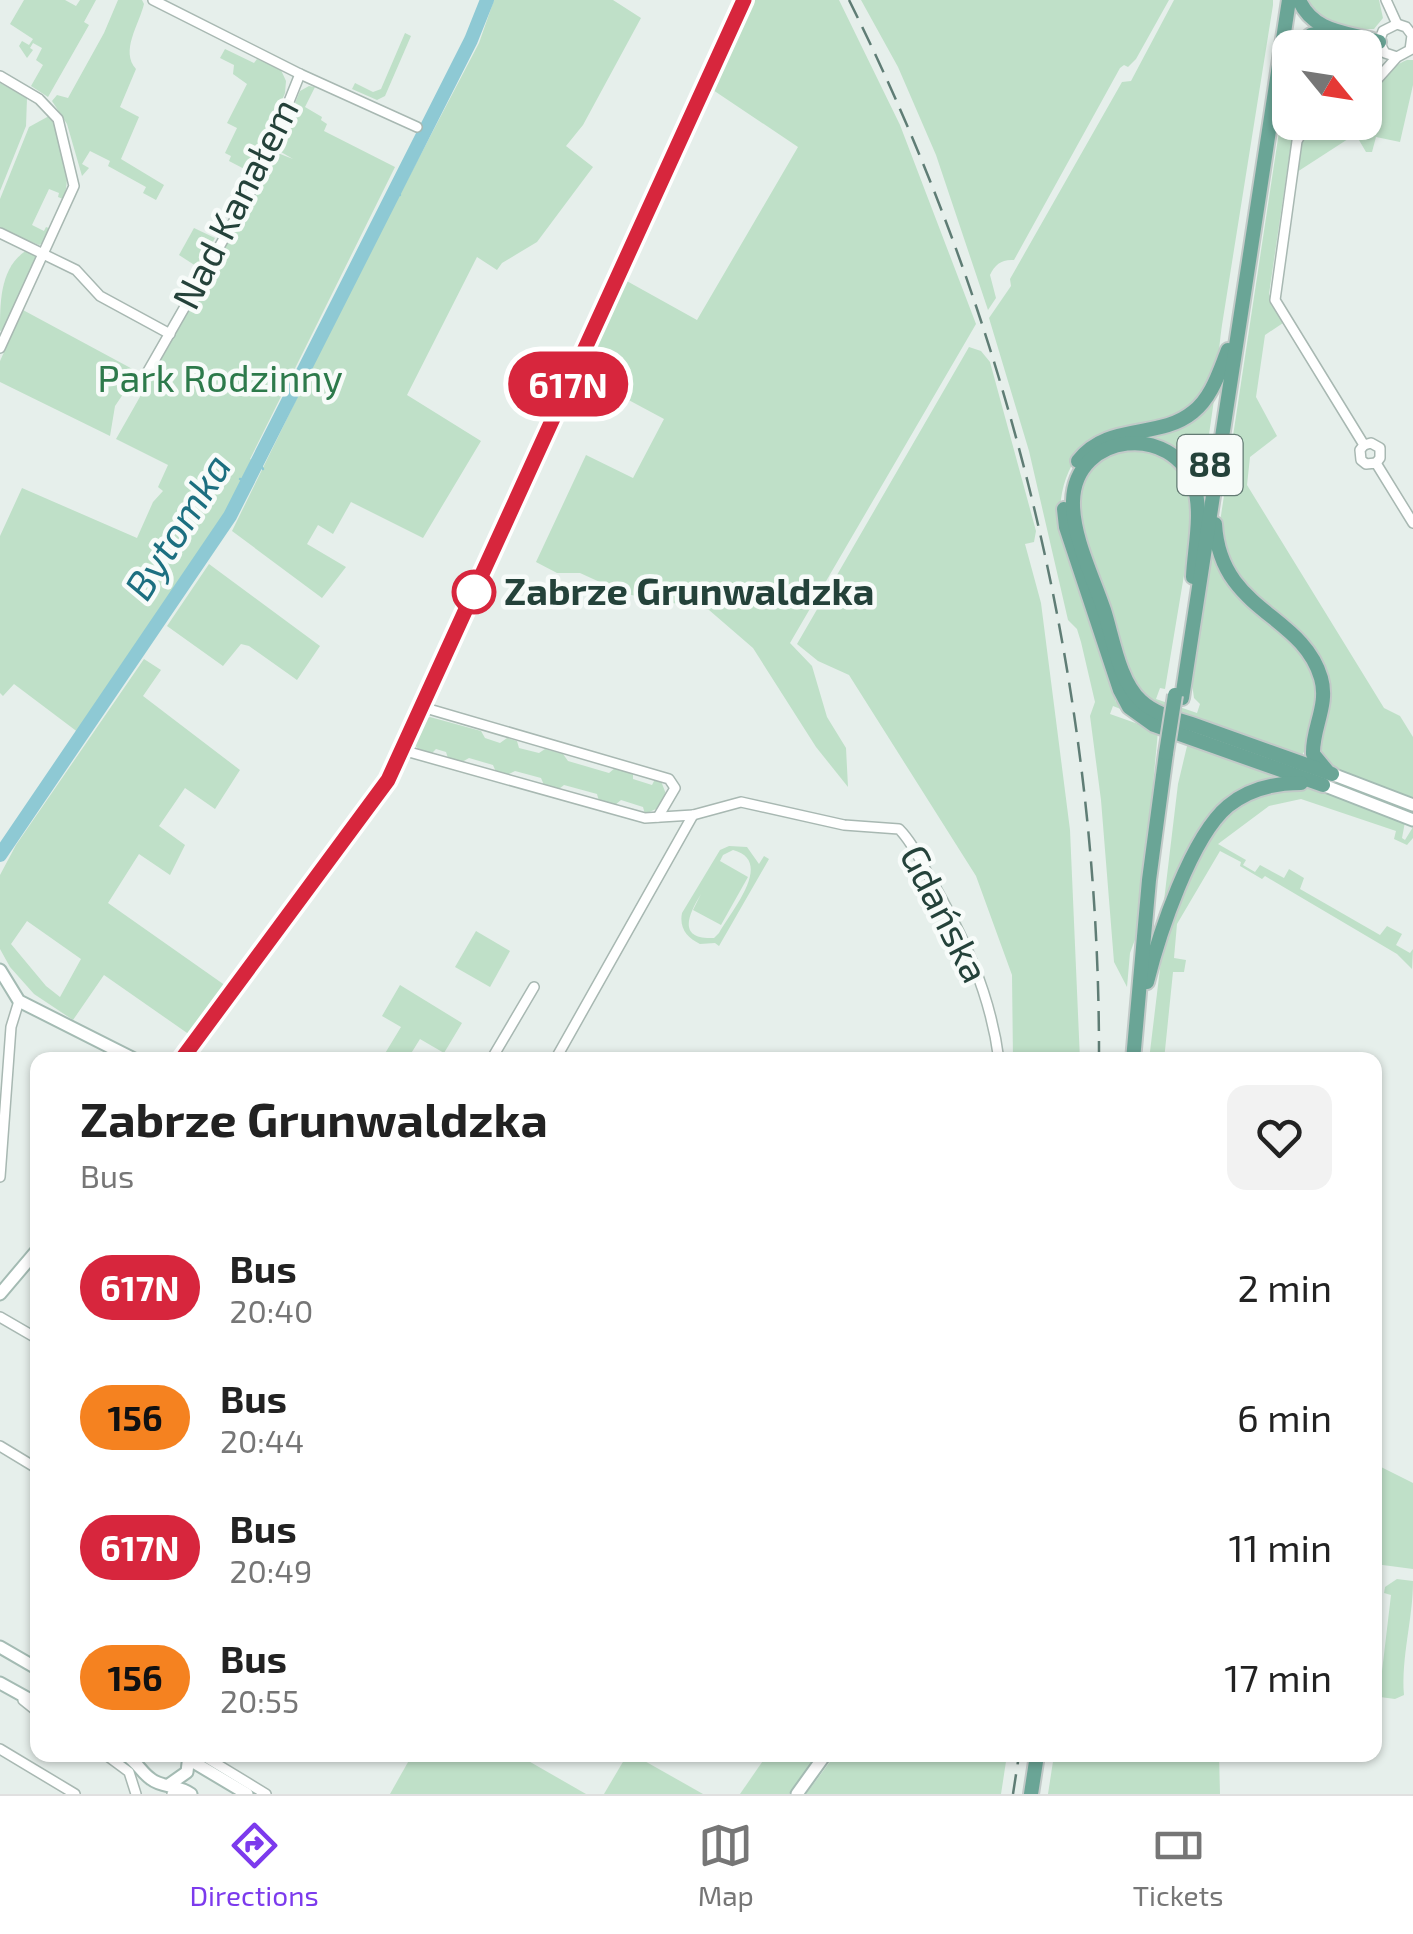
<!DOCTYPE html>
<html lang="en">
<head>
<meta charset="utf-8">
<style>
	body { margin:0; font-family:"Exo 2",sans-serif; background:#f2f2f2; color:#222; height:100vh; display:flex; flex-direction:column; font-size:38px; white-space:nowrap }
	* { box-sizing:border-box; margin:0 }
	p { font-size:32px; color:#767676 }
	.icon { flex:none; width:55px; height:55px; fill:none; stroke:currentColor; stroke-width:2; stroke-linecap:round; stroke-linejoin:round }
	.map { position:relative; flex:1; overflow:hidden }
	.sheet { position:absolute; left:30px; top:1052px; width:1352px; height:710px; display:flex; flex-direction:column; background:#fff; border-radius:20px; box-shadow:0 2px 8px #0004 }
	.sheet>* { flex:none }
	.badge { padding:0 20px; border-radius:32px; font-size:35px; line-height:65px }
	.needle { width:65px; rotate:120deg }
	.tools { position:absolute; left:1272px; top:30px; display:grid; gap:20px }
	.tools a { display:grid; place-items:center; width:110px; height:110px; border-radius:20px; background:#fff; box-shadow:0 2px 8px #0004; font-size:50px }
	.map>.badge { position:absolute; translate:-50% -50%; box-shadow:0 0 0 5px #fff }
	.round { display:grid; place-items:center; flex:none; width:105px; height:105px; border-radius:20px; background:#f2f2f2 }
	.summary { display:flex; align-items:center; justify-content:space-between; height:170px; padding:0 50px }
	h1 { font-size:48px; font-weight:700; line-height:75px }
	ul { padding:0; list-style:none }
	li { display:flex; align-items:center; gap:30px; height:130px; padding:0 50px }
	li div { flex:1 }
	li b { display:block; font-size:38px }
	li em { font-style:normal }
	li .badge { min-width:110px; font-weight:700; text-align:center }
	.tab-bar { display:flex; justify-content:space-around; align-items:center; height:140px; border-top:2px solid #e0e0e0; background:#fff; font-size:28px; color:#767676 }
	.tab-bar a { display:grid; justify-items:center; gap:5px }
	.tab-bar .on { color:#7c3aed }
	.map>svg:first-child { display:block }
</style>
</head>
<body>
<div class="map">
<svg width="1413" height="1794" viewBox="0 0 1413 1794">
	<rect width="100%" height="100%" fill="#e6efeb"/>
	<g fill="#bfe0c8" fill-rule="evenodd">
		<polygon points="24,0 65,0 76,6 80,0 96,0 84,22 89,25 48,97 31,86 43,65 36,60 42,48 33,43 30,48 33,50 27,58 19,46 22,41 29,45 33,39 10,24"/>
		<path d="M118,0H142L144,4C139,25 120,51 136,69L120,107L139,117L121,159L164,185L156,200L143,193L146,187L108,166L110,161L90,151L82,164L89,168L82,176L67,124L52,101L57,95L68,98L104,33Z"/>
		<polygon points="494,0 613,0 641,18 583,125 566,146 593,167 537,242 502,263 497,270 477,257 407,395 481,441 423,538 351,502 333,534 318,525 307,544 346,567 322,598 232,531 353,284 479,43"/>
		<polygon points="752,0 839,0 900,125 976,324 790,643 812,666 827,717 846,748 848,787 816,747 753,648 709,610 626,594 580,573 557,573 536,562 586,455 633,478 664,419 582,375 625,280 697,320 798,147 710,88"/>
		<path d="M861,0H1169L1136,59L1128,67L1124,65L1120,68L1014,260C1002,259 995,264 990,275L996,298L988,310L936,155L898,67Z"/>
		<path d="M1174,0H1273V5L1222,325C1219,344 1219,370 1208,388C1188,423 1119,437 1081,452C1067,469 1062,486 1060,508L1118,693L1115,701L1121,703L1123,710L1113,706L1110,714L1158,731L1140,926L1130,953L1127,987L1114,962L1101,800L1090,716L1095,702L1081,642L1077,629L1068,620L1029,451L989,318L1011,286L1010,279L1122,82L1131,81Z"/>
		<path d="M1302,0H1379L1383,18L1374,29C1339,30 1325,26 1302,0Z"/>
		<polygon points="405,33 411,36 385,96 377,100 352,89 355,83 373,92 381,89"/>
		<path d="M1330,35L1375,46C1383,61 1375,76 1365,88V48H1298Z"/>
		<polygon points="225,49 254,63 257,59 281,70 286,81 285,93 252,173 229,161 231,156 225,153 237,128 227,123 247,84 233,74 234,65 220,58"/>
		<polygon points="1290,59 1290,122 1300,123 1301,127 1292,137 1269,294 1283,323 1265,335 1256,397 1277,436 1250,457 1247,485 1384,708 1400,716 1413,737 1413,800 1335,770 1318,757 1325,674 1257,602 1226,560 1220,522"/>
		<path d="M1407,60H1413V85L1400,142L1376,137L1372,152H1366L1349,123L1365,122V98C1382,87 1387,67 1407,60Z"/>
		<polygon points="0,83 27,98 26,126 0,191"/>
		<polygon points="309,86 315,87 305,107 322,117 321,120 327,124 324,131 395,167 250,459 254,461 231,506 79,733 14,684 3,696 0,693 0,536 22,488 137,538 153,502 163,491 158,487 168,465 116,439 254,196 275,152 293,159 276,149 300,91"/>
		<path d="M49,116C63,135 73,177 63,199L58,197L59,193L49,189L32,225L44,231L46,227L51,229L45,242L39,245L0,229V199L29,127Z"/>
		<polygon points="1337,123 1348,139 1297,172 1302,138 1306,134 1309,139"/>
		<polygon points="194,228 215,238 199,268 179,255"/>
		<path d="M29,249L38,255L5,329L0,331C0,301 0,265 29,249Z"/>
		<polygon points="23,310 138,372 115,406 110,436 0,382 0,361"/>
		<polygon points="969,347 981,351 990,362 1036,531 1034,542 1025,544 1041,603 1070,830 1080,1060 1013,1060 1012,975 976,876 849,675 818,661 797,644"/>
		<path d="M1215,393L1201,490C1195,479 1191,466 1181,456C1129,405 1060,458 1072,525L1127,695L1070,525C1066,507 1066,488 1075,471C1100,428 1149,440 1187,420C1199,414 1207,403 1215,393Z"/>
		<polygon points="1128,445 1176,461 1192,498 1191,533 1165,689 1160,688 1156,699 1197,713 1200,704 1194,698 1192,684 1212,541 1220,567 1308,658 1320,697 1308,745 1301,757 1152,704 1132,682 1079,523 1078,488 1098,459"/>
		<polygon points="209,564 320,646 297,680 249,646 241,644 223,666 167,626"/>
		<path d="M144,659L161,670L143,696L240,770L215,809L185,788L159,826L185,845L170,875L139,854L108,903L226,986L190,1035L104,975L73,1020L34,994L10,967L0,949V875L16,845ZM27,921L81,959L60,997L46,986L11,944Z"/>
		<polygon points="430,717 481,731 485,738 500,743 507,738 517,741 519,748 539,753 545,749 563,754 568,761 609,773 615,768 633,773 633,779 652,785 655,779 661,781 666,794 656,809 645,814 643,807 621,800 615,805 599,801 597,794 564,785 559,789 544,785 541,778 515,771 507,775 496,772 493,765 469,758 462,762 448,758 446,752 436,749 431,754 419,750 412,742 423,719"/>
		<polygon points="1188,742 1289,778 1236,796 1163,909 1178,784"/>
		<polygon points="1302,788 1327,792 1405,822 1402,838 1405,840 1413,827 1413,838 1407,845 1394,839 1396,831 1301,799 1269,806 1218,844 1246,860 1243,865 1255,872 1260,865 1284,878 1289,869 1304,878 1300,889 1380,935 1387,926 1402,934 1396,945 1410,953 1413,949 1412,969 1397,954 1265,876 1262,879 1240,866 1241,862 1220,851 1177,924 1174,958 1186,960 1184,972 1173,972 1164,1060 1149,1060 1165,927 1212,832 1223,817 1253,794"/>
		<path d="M729,846L747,847L759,864L764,856L769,859L719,946L715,943L700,944C687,938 679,928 682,913L720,850ZM733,850C775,861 731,911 719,933L714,938C677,940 688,915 701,894L693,910L721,925L748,877L720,861L723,855Z"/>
		<polygon points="476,931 510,951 490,987 455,967"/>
		<polygon points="400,985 462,1023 444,1053 420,1039 407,1060 381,1060 401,1027 382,1016"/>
		<polygon points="1375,1464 1413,1483 1413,1569 1375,1564"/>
		<path d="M1397,1579L1413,1581C1413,1619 1401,1657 1404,1695L1395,1699L1380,1697V1688L1391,1595L1384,1593L1385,1587Z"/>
		<polygon points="412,1755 518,1755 586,1794 390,1794"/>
		<polygon points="627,1755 634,1755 703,1794 604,1794"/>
		<polygon points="767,1755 818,1755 789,1794 740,1794"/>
		<polygon points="835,1755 1007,1755 1001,1794 806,1794"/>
		<polygon points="1054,1755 1219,1755 1220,1794 1048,1794"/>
	</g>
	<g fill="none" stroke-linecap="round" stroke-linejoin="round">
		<g stroke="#8ec9d4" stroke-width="2.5">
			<polyline points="393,191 400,195"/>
			<polyline points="259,463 263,469"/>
			<polyline points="240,479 249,481"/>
		</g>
		<polyline stroke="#8ec9d4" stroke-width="14" points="0,855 230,516 471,40 487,0"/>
		<g stroke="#a8b8b2" stroke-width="12">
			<g id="street">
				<polyline points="153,0 300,74 417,127"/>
				<polyline points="1386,0 1397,24"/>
				<polyline points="0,76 39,99 58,119 74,186 0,348"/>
				<polyline points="1365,93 1397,57 1410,50 1412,35 1406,27 1397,24 1383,31 1379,42 1385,53 1397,57"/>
				<polyline points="1318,122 1302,132 1297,141 1275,300 1364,445 1360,450 1361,460 1366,464 1376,463 1413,523"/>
				<polyline points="0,233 76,270 100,296 170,334"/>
				<polyline points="147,373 258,179 300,74"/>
				<polyline points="1364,445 1371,443 1380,448 1380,458 1376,463"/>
				<polyline points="422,707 669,779 675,788 658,817"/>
				<path d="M402,750L645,818L693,815L741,802L844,825L899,829C912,842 920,860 929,876C963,935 990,991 999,1060"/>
				<polyline points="491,1060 534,987"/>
				<polyline points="555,1060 693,815"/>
				<polyline points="0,1177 11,1027 19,1001"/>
				<polyline points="0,1317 38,1339"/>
				<polyline points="0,1446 38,1469"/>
				<polyline points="23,1700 38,1712"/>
				<polyline points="0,1749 75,1794"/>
				<polyline points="106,1755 129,1772 136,1794"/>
				<polyline points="202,1755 266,1794"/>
				<polyline points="172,1794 175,1794"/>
			</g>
		</g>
		<g stroke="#a4bbb3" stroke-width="15">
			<g id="secondary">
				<polyline points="1332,774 1413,805"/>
				<polyline points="1323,785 1413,820"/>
				<polyline points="0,970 19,1001 136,1060"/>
				<polyline points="181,1060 388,780 744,0"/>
				<polyline points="0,1294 38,1249"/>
				<polyline points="0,1647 38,1669"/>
				<polyline points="0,1683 38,1704"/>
				<path d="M126,1755C137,1762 141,1772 151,1779C162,1788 177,1784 191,1794"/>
				<polyline points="189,1755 195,1763 247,1794"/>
				<polyline points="170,1784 187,1772 189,1755"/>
				<polyline points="797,1794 825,1755"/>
			</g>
		</g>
		<g stroke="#c2cac8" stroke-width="18">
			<g id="primary">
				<path d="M1299,0C1314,34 1349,32 1379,42"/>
				<polyline points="1294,48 1311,35 1332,31"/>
				<path d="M1078,461C1108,422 1159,440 1193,412C1212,397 1219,372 1228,350"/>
				<polyline points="1064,509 1066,527 1120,690 1129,707 1154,725 1323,785"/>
				<path d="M1215,524C1220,612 1302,613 1321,678C1329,705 1312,728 1313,754L1327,771"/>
				<path d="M1193,577C1194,550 1203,513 1194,486C1174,422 1075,432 1073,501C1072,536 1093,577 1104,610C1113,638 1119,681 1141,701C1157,716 1182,720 1203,728C1246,743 1289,759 1332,774"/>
				<polyline points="1182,698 1289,0"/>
				<path d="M1147,982C1159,934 1191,837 1228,806C1250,788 1275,783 1301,783"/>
				<polyline points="1133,1060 1149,880 1166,753"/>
				<polyline points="1031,1794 1037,1755"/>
			</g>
		</g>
		<use href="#street" stroke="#fff" stroke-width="9"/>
		<use href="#secondary" stroke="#fff" stroke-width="11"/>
		<use href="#primary" stroke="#6aa596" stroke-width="14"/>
		<g stroke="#5f7d75" stroke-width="2.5" stroke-dasharray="20 10" stroke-linecap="butt">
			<path d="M849,0C1013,329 1100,692 1099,1060"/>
			<polyline points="1013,1794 1019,1755"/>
		</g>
		<g stroke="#c2cac8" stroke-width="18" stroke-linecap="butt">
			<polyline id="primary-bridge" points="1166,753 1175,695"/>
		</g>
		<use href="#primary-bridge" stroke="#6aa596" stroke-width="14"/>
	</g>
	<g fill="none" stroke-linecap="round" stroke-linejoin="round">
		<g stroke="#fff" stroke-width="22">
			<polyline id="line" points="181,1060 388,780 744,0"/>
		</g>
		<use href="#line" stroke="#d7263d" stroke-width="15"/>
	</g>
	<circle fill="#fff" stroke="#d7263d" stroke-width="5" cx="474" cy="592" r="20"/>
	<g text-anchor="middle" stroke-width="9" stroke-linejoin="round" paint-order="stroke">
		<rect fill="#f7fbf9" stroke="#637a73" stroke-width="2.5" x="1177.5" y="435" width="65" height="60" rx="8"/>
		<g font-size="35" font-weight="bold" fill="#24423a">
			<text x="1210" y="477">88</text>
		</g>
		<g font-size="38" fill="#24423a" stroke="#f7fbf9">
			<text transform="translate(236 204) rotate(-63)" y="13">Nad Kanałem</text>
			<text transform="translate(944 914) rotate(63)" y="13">Gdańska</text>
		</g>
		<g font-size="38" fill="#2d7a4b" stroke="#f7fbf9">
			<text x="220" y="392">Park Rodzinny</text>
		</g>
		<g font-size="38" font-weight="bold" fill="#24423a" stroke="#f7fbf9" text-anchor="start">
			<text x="504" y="605">Zabrze Grunwaldzka</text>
		</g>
		<g font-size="40" font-style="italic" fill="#1c6f80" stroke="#f7fbf9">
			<text transform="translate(178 527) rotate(-58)" y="14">Bytomka</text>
		</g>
	</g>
</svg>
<div class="tools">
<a><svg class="needle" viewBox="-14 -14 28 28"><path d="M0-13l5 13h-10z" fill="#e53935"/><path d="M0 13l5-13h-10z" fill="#767676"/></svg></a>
</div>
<b class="badge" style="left:568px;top:384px;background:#d7263d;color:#fff">617N</b>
<section class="sheet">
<div class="summary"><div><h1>Zabrze Grunwaldzka</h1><p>Bus</p></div><a class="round"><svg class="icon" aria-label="heart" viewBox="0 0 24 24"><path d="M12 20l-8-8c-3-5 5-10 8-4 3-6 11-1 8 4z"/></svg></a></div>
<ul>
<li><span class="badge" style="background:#d7263d;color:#fff">617N</span><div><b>Bus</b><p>20:40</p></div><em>2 min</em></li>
<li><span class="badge" style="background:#f58220;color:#111">156</span><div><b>Bus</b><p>20:44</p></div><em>6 min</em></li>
<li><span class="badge" style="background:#d7263d;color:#fff">617N</span><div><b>Bus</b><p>20:49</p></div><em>11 min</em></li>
<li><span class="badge" style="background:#f58220;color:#111">156</span><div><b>Bus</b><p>20:55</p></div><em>17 min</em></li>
</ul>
</section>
</div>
<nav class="tab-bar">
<a class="on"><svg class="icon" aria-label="directions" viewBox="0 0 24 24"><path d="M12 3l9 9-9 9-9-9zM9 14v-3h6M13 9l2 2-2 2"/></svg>Directions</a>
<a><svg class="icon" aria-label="map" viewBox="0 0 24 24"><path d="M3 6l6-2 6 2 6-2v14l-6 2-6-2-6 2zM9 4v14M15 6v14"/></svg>Map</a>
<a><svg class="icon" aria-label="tickets" viewBox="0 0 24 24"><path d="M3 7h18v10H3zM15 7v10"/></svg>Tickets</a>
</nav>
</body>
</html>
